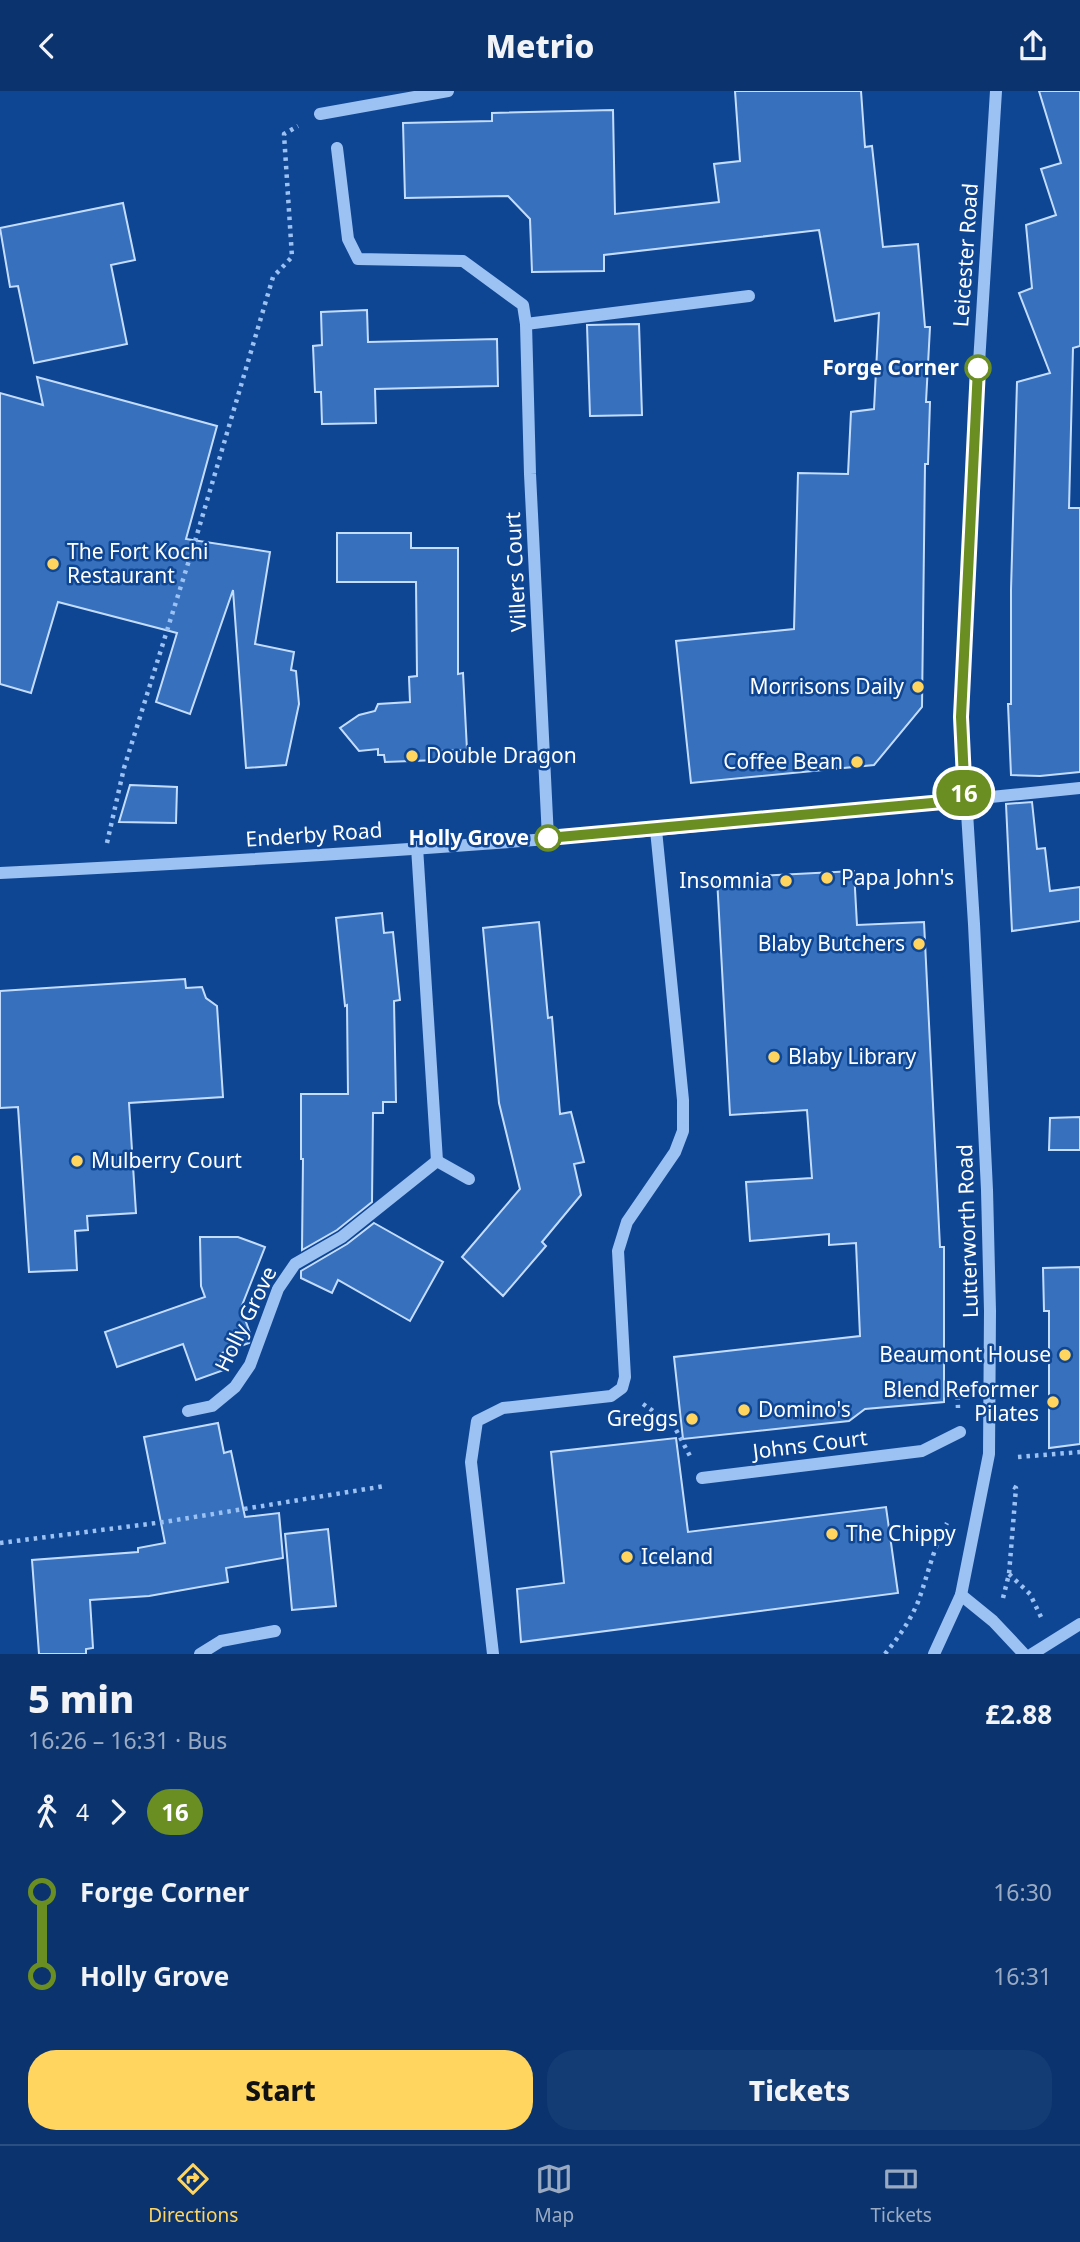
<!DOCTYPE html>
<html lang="en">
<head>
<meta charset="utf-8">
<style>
	body { margin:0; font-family:"Noto Sans",sans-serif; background:#143c74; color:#f1f3f6; height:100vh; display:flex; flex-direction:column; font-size:26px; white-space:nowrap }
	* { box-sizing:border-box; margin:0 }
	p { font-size:23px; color:#9aaac3 }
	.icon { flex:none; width:38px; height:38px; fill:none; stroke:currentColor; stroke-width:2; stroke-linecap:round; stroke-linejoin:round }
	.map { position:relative; height:1563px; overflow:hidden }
	.sheet { display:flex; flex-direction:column; background:#0b346f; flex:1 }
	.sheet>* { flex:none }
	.badge { padding:0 14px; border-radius:23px; font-size:24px; line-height:46px }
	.map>.badge { position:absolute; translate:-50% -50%; box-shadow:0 0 0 4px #fff }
	.legs { display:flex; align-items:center; gap:10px; height:77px; padding:0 28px; font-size:23px }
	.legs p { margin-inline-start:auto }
	.overview { display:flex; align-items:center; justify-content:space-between; height:119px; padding:0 28px }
	h1 { font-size:38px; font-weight:800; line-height:52px }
	.action { display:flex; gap:14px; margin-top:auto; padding:14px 28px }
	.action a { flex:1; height:80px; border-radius:28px; background:#ffd45f; color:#111; font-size:28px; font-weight:800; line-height:80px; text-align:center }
	.action a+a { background:#143c74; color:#f1f3f6 }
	ul { padding:0 28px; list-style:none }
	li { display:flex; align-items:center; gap:24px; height:84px; font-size:26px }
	li i { display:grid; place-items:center; width:10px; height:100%; margin:0 9px; background:currentColor }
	li i::after { content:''; width:18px; height:18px; margin:-9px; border:5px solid; border-radius:50%; background:#0b346f }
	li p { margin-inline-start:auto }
	li:first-child i { background:linear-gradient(#0000 50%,currentColor 0) }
	li:last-child i { background:linear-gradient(currentColor 50%,#0000 0) }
	header { display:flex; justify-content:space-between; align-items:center; height:91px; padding:0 28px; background:#0b346f; font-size:32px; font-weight:800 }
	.dock { display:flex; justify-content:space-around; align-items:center; height:98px; border-top:2px solid #2b4f82; background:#0b346f; font-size:19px; color:#9aaac3 }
	.dock a { display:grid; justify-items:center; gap:4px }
	.dock .current { color:#ffd45f }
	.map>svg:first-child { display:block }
</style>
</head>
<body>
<header><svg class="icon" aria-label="back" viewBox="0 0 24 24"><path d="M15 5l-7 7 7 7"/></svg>Metrio<svg class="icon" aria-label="share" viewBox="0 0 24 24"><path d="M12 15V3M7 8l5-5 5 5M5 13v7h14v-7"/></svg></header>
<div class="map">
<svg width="1080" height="1563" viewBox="0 0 1080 1563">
	<rect width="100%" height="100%" fill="#0f4694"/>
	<g fill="#3770bd" stroke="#c4ddfe" stroke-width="2">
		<polygon points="735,0 861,0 865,56 872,55 883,156 918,153 925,236 930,236 926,311 930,311 928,373 925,373 922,616 874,674 691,692 676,550 794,538 798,382 848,383 851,321 874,318 879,222 835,230 819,139 604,164 604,180 532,181 530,128 508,105 405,107 403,32 492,30 492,22 613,19 615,123 719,111 714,73 740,70"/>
		<polygon points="1039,0 1080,0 1080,255 1073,257 1069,417 1080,417 1080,681 1040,685 1011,684 1008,613 1011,613 1011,499 1017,291 1050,282 1019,202 1032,197 1026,134 1056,124 1041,78 1061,72"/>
		<polygon points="123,112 135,169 111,174 127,253 34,272 18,195 10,196 0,137"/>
		<polygon points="367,219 368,251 497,248 498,295 375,298 376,332 322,333 321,301 315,301 313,255 322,254 321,221"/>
		<polygon points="639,233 642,324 590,325 587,234"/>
		<polygon points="37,286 217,335 186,448 270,461 255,553 294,561 291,579 296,580 299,613 286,674 246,677 233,499 190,623 156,611 177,542 58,511 31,602 0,593 0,302 43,314"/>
		<polygon points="337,442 411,442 411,457 458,457 458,583 463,582 467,659 438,660 438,669 385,671 384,664 378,664 378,658 359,660 340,637 359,624 375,620 378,613 410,611 409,586 417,585 416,491 337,491"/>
		<polygon points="130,694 177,696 176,732 119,731"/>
		<polygon points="1032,711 1037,758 1045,757 1050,800 1080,796 1080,830 1012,840 1006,713"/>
		<polygon points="854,780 857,834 924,831 940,1156 944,1156 944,1311 865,1318 849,1330 683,1348 674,1266 860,1245 856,1152 829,1154 829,1143 750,1150 746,1091 812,1087 807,1019 730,1024 717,787"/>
		<polygon points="382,822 384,842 393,841 400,909 394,910 396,1011 383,1011 383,1022 373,1022 372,1111 337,1139 302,1159 303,1068 301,1068 301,1003 348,1003 347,914 345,915 336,827"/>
		<polygon points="539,831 548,927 552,926 560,1023 571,1021 584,1071 574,1073 581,1104 542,1151 546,1155 503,1205 462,1166 520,1098 499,1012 483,837"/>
		<polygon points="185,888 186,897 202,896 206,907 217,915 223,1006 129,1012 136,1122 87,1125 88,1139 75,1140 77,1179 29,1181 18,1016 0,1017 0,900"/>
		<polygon points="1080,1026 1080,1059 1049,1059 1050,1027"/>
		<polygon points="374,1132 443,1171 410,1230 338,1189 332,1202 301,1187 301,1180 347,1153"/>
		<polygon points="200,1146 238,1146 265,1156 241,1217 251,1245 249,1252 219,1263 224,1279 196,1289 183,1253 117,1276 105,1241 205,1206 201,1195"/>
		<polygon points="1080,1176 1080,1353 1049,1357 1049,1220 1044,1220 1043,1177"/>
		<polygon points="218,1332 224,1362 231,1360 245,1426 279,1422 283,1467 226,1477 228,1491 149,1505 90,1509 93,1557 86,1558 86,1563 39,1563 32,1469 138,1461 138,1457 165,1452 144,1346"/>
		<polygon points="676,1347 688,1441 886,1416 898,1502 521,1551 517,1498 564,1492 551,1361"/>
		<polygon points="328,1438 336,1515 292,1519 285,1443"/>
	</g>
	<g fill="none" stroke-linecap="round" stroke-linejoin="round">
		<g stroke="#9cc2f4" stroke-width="4.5" stroke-dasharray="3.5 5" stroke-linecap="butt">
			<polyline points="107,752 124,677 196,447 273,186 292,166 284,43 298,35"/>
			<polyline points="957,1297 958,1317"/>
			<polyline points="643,1313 674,1335 690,1365"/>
			<polyline points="1018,1366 1080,1361"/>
			<polyline points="0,1452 164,1431 385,1395"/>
			<polyline points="1009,1483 1030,1503 1041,1526"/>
			<polyline points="1003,1507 1009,1483 1016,1397 1010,1394"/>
			<path d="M885,1563C898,1547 910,1530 918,1511C928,1484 933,1457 947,1432"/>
		</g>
		<g stroke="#9cc2f4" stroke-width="12">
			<polyline points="320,23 448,0"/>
			<polyline points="337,57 348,148 358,168 463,170 523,214 526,233 530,383 548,747"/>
			<polyline points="526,233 749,205"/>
			<polyline points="417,756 437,1070"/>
			<path d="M0,782C219,771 439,758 657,739C798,726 939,711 1080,697"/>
			<polyline points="437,1070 469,1088"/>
			<polyline points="188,1320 212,1315 235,1296 250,1274 278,1198 295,1173 342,1146 437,1070"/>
			<polyline points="702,1387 922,1360 960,1341"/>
			<polyline points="961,1504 993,1530 1024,1563"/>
			<polyline points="200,1563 221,1550 275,1540"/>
			<polyline points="493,1563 471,1371 477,1330 503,1317 611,1305 622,1297 625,1286 618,1160 627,1131 675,1061 683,1040 683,1009 656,739"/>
			<polyline points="934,1563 961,1504 989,1363 990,1220 987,1099 974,833 961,626 977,304 996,0"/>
			<polyline points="1032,1563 1080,1533"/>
		</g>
	</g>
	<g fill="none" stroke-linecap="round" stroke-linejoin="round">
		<g stroke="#fff" stroke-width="16">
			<polyline id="line-1" points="548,747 965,709 961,626 978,277"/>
		</g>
		<use href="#line-1" stroke="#6b8e23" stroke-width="10"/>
	</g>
	<g fill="#fff" stroke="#6b8e23" stroke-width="3.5">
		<circle cx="978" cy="277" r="12"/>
		<circle cx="548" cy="747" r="12"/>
	</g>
	<g fill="#ffd45f" stroke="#0f4694" stroke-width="2.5">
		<circle cx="53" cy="473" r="7"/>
		<circle cx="918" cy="596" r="7"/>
		<circle cx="412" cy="665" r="7"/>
		<circle cx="857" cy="671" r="7"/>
		<circle cx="827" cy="787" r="7"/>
		<circle cx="786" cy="790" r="7"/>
		<circle cx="919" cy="853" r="7"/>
		<circle cx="774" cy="966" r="7"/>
		<circle cx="77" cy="1070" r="7"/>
		<circle cx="1065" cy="1264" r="7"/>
		<circle cx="1053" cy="1311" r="7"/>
		<circle cx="744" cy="1319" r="7"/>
		<circle cx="692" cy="1328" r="7"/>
		<circle cx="832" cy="1443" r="7"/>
		<circle cx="627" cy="1466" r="7"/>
	</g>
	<g text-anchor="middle" stroke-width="5" stroke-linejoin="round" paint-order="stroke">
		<g font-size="21" fill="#fff" stroke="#0f4694">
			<text transform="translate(966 164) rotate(-86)" y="7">Leicester Road</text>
			<text transform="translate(516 481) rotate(-93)" y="7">Villers Court</text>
			<text transform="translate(314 744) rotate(-4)" y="7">Enderby Road</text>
			<text transform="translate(968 1140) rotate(-92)" y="7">Lutterworth Road</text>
			<text transform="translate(246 1228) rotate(-64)" y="7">Holly Grove</text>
			<text transform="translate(810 1354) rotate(-7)" y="7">Johns Court</text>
		</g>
		<g font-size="21" font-weight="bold" fill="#fff" stroke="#0f4694" text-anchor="end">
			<text x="959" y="284">Forge Corner</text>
			<text x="529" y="754">Holly Grove</text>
		</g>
		<g font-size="21" fill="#fff" stroke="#0f4694" text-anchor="start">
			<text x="67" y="468">The Fort Kochi<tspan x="67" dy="24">Restaurant</tspan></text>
			<text x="904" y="603" text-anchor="end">Morrisons Daily</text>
			<text x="426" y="672">Double Dragon</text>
			<text x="843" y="678" text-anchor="end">Coffee Bean</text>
			<text x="841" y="794">Papa John's</text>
			<text x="772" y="797" text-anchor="end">Insomnia</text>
			<text x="905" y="860" text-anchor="end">Blaby Butchers</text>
			<text x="788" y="973">Blaby Library</text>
			<text x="91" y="1077">Mulberry Court</text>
			<text x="1051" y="1271" text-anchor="end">Beaumont House</text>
			<text x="1039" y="1306" text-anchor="end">Blend Reformer<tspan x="1039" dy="24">Pilates</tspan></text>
			<text x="758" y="1326">Domino's</text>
			<text x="678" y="1335" text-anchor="end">Greggs</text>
			<text x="846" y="1450">The Chippy</text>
			<text x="641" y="1473">Iceland</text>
		</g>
	</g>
</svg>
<b class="badge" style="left:964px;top:702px;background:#6b8e23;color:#fff">16</b>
</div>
<section class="sheet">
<div class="overview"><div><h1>5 min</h1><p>16:26 – 16:31 · Bus</p></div><b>£2.88</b></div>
<div class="legs"><svg class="icon" aria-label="walk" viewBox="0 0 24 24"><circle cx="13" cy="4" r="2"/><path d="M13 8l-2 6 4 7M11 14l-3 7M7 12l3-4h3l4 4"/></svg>4<svg class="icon" aria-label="forward" viewBox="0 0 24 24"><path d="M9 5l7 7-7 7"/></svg><b class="badge" style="background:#6b8e23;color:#fff">16</b></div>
<ul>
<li><i style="color:#6b8e23"></i><b>Forge Corner</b><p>16:30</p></li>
<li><i style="color:#6b8e23"></i><b>Holly Grove</b><p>16:31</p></li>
</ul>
<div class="action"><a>Start</a><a>Tickets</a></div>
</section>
<nav class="dock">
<a class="current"><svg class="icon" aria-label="directions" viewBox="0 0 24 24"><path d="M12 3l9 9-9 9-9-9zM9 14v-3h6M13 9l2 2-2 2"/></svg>Directions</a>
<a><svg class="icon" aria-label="map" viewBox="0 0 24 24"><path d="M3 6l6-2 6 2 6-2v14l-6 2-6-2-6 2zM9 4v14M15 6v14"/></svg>Map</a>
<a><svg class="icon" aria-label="tickets" viewBox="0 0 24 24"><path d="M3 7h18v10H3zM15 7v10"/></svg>Tickets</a>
</nav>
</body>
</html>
